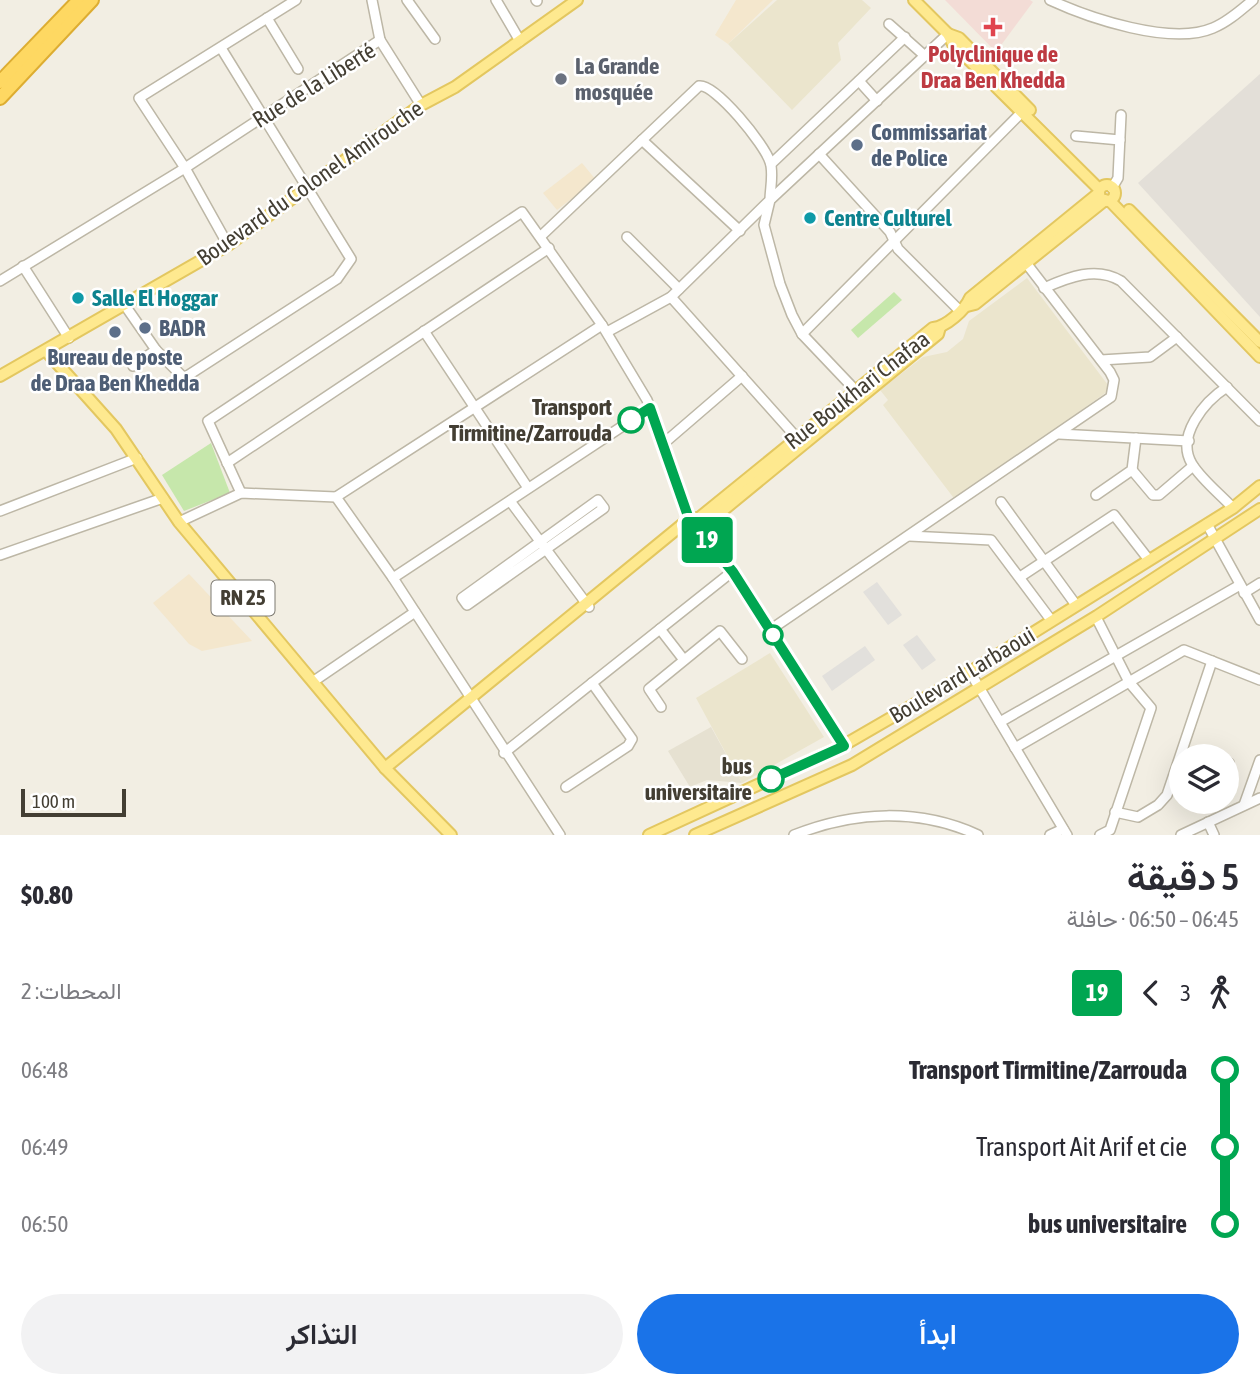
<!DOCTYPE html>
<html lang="ar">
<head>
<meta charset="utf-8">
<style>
	body { margin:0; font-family:"Asap Condensed",Vazirmatn,sans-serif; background:#f2f2f3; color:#2b2b33; direction:rtl; height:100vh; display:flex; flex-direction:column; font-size:26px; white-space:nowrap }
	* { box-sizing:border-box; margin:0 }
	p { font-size:23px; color:#7c7c81 }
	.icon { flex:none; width:38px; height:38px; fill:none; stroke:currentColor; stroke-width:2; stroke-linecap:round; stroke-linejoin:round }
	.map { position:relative; height:835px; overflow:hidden; direction:ltr }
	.sheet { display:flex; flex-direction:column; background:#fff; flex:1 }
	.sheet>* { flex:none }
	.badge { padding:0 14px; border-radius:5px; font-size:24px; line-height:46px }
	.fabs { position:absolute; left:1169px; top:744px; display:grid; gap:14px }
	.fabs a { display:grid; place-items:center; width:70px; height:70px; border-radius:50%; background:#fff; box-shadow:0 7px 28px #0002; font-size:35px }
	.scale { position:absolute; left:21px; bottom:18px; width:105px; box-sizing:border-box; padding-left:7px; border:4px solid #433e33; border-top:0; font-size:19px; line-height:24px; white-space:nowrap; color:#433e33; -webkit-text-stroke:5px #fff; paint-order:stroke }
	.map>.badge { position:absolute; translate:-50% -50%; box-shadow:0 0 0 4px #fff }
	.legs { display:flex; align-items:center; gap:10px; height:77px; padding:0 21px; font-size:23px }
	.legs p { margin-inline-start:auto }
	.head { display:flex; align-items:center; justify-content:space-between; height:119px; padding:0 21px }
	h1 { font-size:38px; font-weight:600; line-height:52px }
	.action { display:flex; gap:14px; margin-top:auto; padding:14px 21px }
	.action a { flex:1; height:80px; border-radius:42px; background:#1a73e8; color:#fff; font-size:28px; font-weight:600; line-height:80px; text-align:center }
	.action a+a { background:#f2f2f3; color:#2b2b33 }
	ul { padding:0 21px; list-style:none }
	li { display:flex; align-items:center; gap:24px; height:77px; font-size:26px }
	li i { display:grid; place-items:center; width:10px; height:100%; margin:0 9px; background:currentColor }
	li i::after { content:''; width:18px; height:18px; margin:-9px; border:5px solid; border-radius:50%; background:#fff }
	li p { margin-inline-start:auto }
	li:first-child i { background:linear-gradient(#0000 50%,currentColor 0) }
	li:last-child i { background:linear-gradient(currentColor 50%,#0000 0) }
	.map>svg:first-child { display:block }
</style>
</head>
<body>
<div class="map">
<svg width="1260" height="835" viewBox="0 0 1260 835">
	<rect width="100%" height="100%" fill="#f2eee3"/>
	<polygon fill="#e6e1d1" points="711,727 742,783 707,780 690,787 668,751"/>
	<g fill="#f4e7cd">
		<polygon points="736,0 773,0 728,44 715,35"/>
		<polygon points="582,163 596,180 557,210 543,193"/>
		<polygon points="189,574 252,641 202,651 189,644 153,603"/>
	</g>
	<polygon fill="#e3dfd8" points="1260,74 1260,317 1138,183"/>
	<g fill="#ebe5cd">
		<polygon points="777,0 862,0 871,8 838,43 841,60 792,110 728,44"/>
		<polygon points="1027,278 1108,385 1108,391 956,501 883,405 888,400 880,390 923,357 947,352 963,339 969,321"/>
		<polygon points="770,653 824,737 742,783 696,698"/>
	</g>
	<polygon fill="#f3dcd6" points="945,0 1030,0 1033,2 996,52"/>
	<g fill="#c6e7ab">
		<polygon points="894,292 902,300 858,338 851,330"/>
		<polygon points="211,443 230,493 184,511 162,475"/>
	</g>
	<g fill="#e2e0dc">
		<polygon points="877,582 902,615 888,625 863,592"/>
		<polygon points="917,635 936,660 922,670 903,645"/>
		<polygon points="865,646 875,660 832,691 822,676"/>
	</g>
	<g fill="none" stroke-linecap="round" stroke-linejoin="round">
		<g stroke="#bdb7a6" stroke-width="12">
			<g id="minor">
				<polyline points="296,0 139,98 185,168 380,40 421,105"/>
				<polyline points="372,0 380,40"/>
				<polyline points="407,0 435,39"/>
				<polyline points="496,0 520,41"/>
				<polyline points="536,0 537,1"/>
				<path d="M1050,0C1089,18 1171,46 1213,28C1228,22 1241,10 1253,0"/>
				<polyline points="267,18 298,69"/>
				<polyline points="889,24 925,56"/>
				<polyline points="859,81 877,101"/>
				<polyline points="1076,136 1120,140"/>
				<polyline points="642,140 740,231"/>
				<polyline points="819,154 890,232 898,249 960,311"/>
				<polyline points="771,164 905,37"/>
				<polyline points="1112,188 1118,178 1121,115"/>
				<path d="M541,236L699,86C715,83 765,145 770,162C774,173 770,189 770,200L671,297L607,332"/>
				<polyline points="627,237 679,289"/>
				<polyline points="23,266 69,338"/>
				<polyline points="0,281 185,168 228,245"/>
				<path d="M1044,288C1069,277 1096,266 1121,281L1260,421"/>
				<polyline points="671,297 797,438"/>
				<polyline points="124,304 156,350 133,366"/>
				<polyline points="602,325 336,497 393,578 650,408"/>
				<polyline points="424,331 528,488"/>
				<polyline points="802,334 1022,112"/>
				<polyline points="156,350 184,378 337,279 351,259 221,48"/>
				<polyline points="1101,360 1150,357 1177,337"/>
				<path d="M1227,387C1205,401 1175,436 1192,464C1202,480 1220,494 1233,508"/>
				<polyline points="859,394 802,334 792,315 780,284 764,225 770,200 948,34"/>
				<polyline points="1059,434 1189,441"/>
				<polyline points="663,444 742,376"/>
				<polyline points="227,463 549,248"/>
				<polyline points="1132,470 1153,495 1159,495 1193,466"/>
				<polyline points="241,493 208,421 522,212 602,325 647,400 689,519"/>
				<polyline points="1096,495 1132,470 1136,438"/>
				<polygon points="598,500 604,508 467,605 462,598"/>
				<polyline points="510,501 589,607"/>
				<polyline points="1001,502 1076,605"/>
				<polyline points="0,511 137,458"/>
				<polyline points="179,522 241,493 336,497"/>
				<polyline points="1207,524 1260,620"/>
				<polyline points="702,534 733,571 844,745"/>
				<polyline points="909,536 991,540 1051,620"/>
				<polyline points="0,555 163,498"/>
				<polyline points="1020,577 1114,515 1149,560"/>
				<polyline points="393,578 560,835"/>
				<polyline points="1244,593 1260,583"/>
				<polyline points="660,629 684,660"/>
				<polyline points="770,630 1111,397 1114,380 1110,372 1023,259"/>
				<polyline points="970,672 1067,835"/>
				<polyline points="314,681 415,612"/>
				<polyline points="661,707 649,689 720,631 742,659"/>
				<polyline points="1000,722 1240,585"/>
				<polyline points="1015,748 1129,682 1096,617"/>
				<polyline points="504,753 733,571"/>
				<polyline points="1227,770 1229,763"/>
				<polyline points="566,787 628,746 632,739 592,683"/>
				<polyline points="1244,805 1260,760"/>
				<polyline points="1115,812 1138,817 1158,805 1167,795 1212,661"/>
				<polyline points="1208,822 1214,835"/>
				<path d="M794,835C854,811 919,808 978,835"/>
				<polyline points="1050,835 1063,829"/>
				<polyline points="1100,835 1110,830 1151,708 1129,682 1184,650 1260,680"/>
				<polyline points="1181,835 1260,798"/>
			</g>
		</g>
		<g stroke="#e3c760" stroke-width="14">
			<g id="major">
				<polyline points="914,0 948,34 953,44 1098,188"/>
				<polyline points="948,34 959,38 1030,110"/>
				<circle cx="1107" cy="193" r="8"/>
				<polyline points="1110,201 1260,357"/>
				<polyline points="1129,210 1260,342"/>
				<polyline points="967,306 975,304 1105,200"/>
				<polyline points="47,352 116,429 179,522 385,768 451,835"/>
				<polyline points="0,376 228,245 421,105 455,87 577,0"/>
				<path d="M699,518L933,328C946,327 965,310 970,298L1099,193"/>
				<polyline points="705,525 938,334 940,327"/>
				<polyline points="385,768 689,519 699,518 705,529 697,535 685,525"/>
				<polyline points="649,835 844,745 970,672 1233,508 1260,486"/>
				<polyline points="695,835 852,765 1097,616 1260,509"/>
			</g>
		</g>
		<g stroke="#ddad32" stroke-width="16">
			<g id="highway">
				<polyline points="0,82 79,0"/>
				<polyline points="0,98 92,0"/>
			</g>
		</g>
		<use href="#minor" stroke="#fff" stroke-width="9"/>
		<use href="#major" stroke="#fee98f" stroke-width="10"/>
		<use href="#highway" stroke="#fed862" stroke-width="12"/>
	</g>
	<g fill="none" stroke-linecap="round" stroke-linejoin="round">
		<g stroke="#fff" stroke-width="16">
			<polyline id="line-1" points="631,420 650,408 689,519 685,525 697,535 702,534 733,572 844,746 771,779"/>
		</g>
		<use href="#line-1" stroke="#00a651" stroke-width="10"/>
	</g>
	<path fill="#e0444e" stroke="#fff" stroke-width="2.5" d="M989.5 16.5h7v7h7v7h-7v7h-7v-7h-7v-7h7z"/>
	<circle fill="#6b7280" stroke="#fff" stroke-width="2.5" cx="561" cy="79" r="7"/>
	<g fill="#5c6f8a" stroke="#fff" stroke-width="2.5">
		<circle cx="857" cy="145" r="7"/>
		<circle cx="145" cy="328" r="7"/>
		<circle cx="115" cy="332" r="7"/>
	</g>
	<g fill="#0f9aa8" stroke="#fff" stroke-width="2.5">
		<circle cx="810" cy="218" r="7"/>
		<circle cx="78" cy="298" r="7"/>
	</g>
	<g fill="#fff" stroke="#00a651" stroke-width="3.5">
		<circle cx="631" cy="420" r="12"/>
		<circle cx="773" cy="635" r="9"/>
		<circle cx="771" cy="779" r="12"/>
	</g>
	<g text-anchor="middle" stroke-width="5" stroke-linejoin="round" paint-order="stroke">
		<rect fill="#fff" stroke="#7b7870" stroke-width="2" x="211.5" y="580.5" width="63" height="35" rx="5"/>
		<g font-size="21" font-weight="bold" fill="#433e33">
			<text x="243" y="605">RN 25</text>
		</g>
		<g font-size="23" font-weight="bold" fill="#be3a42" stroke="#fff">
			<text x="993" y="62">Polyclinique de<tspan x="993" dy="26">Draa Ben Khedda</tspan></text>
		</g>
		<g font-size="23" font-weight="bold" fill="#5b616d" stroke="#fff" text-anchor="start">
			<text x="575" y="74">La Grande<tspan x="575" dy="26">mosquée</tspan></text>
		</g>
		<g font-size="23" fill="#433e33" stroke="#fff">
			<text transform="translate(314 85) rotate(-32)" y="8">Rue de la Liberté</text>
			<text transform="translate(310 183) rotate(-35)" y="8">Bouevard du Colonel Amirouche</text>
			<text transform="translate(857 390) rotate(-38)" y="8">Rue Boukhari Chafaa</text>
			<text transform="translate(962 675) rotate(-31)" y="8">Boulevard Larbaoui</text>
		</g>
		<g font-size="23" font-weight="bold" fill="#4e5e75" stroke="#fff" text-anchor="start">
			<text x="871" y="140">Commissariat<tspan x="871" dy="26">de Police</tspan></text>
			<text x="159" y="336">BADR</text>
			<text x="115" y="365" text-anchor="middle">Bureau de poste<tspan x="115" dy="26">de Draa Ben Khedda</tspan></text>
		</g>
		<g font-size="23" font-weight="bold" fill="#0d838f" stroke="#fff" text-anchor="start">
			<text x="824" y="226">Centre Culturel</text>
			<text x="92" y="306">Salle El Hoggar</text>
		</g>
		<g font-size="23" font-weight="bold" fill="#433e33" stroke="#fff" text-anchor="end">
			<text x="612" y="415">Transport<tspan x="612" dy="26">Tirmitine/Zarrouda</tspan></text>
			<text x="752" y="774">bus<tspan x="752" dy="26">universitaire</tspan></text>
		</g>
	</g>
</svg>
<div class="fabs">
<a><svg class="icon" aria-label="layers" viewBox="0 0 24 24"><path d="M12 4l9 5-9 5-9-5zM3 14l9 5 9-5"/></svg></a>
</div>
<div class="scale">100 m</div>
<b class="badge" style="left:707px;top:540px;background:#00a651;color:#fff">19</b>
</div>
<section class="sheet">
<div class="head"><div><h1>5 دقيقة</h1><p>06:45 – 06:50 · حافلة</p></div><b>$0.80</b></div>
<div class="legs"><svg class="icon" aria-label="walk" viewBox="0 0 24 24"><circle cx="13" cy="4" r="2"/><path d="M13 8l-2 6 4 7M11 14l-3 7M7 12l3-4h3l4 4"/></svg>3<svg class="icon" aria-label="back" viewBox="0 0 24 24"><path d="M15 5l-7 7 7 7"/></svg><b class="badge" style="background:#00a651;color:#fff">19</b><p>المحطات: 2</p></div>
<ul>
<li><i style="color:#00a651"></i><b>Transport Tirmitine/Zarrouda</b><p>06:48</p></li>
<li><i style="color:#00a651"></i><span>Transport Ait Arif et cie</span><p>06:49</p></li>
<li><i style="color:#00a651"></i><b>bus universitaire</b><p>06:50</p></li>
</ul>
<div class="action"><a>ابدأ</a><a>التذاكر</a></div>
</section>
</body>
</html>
